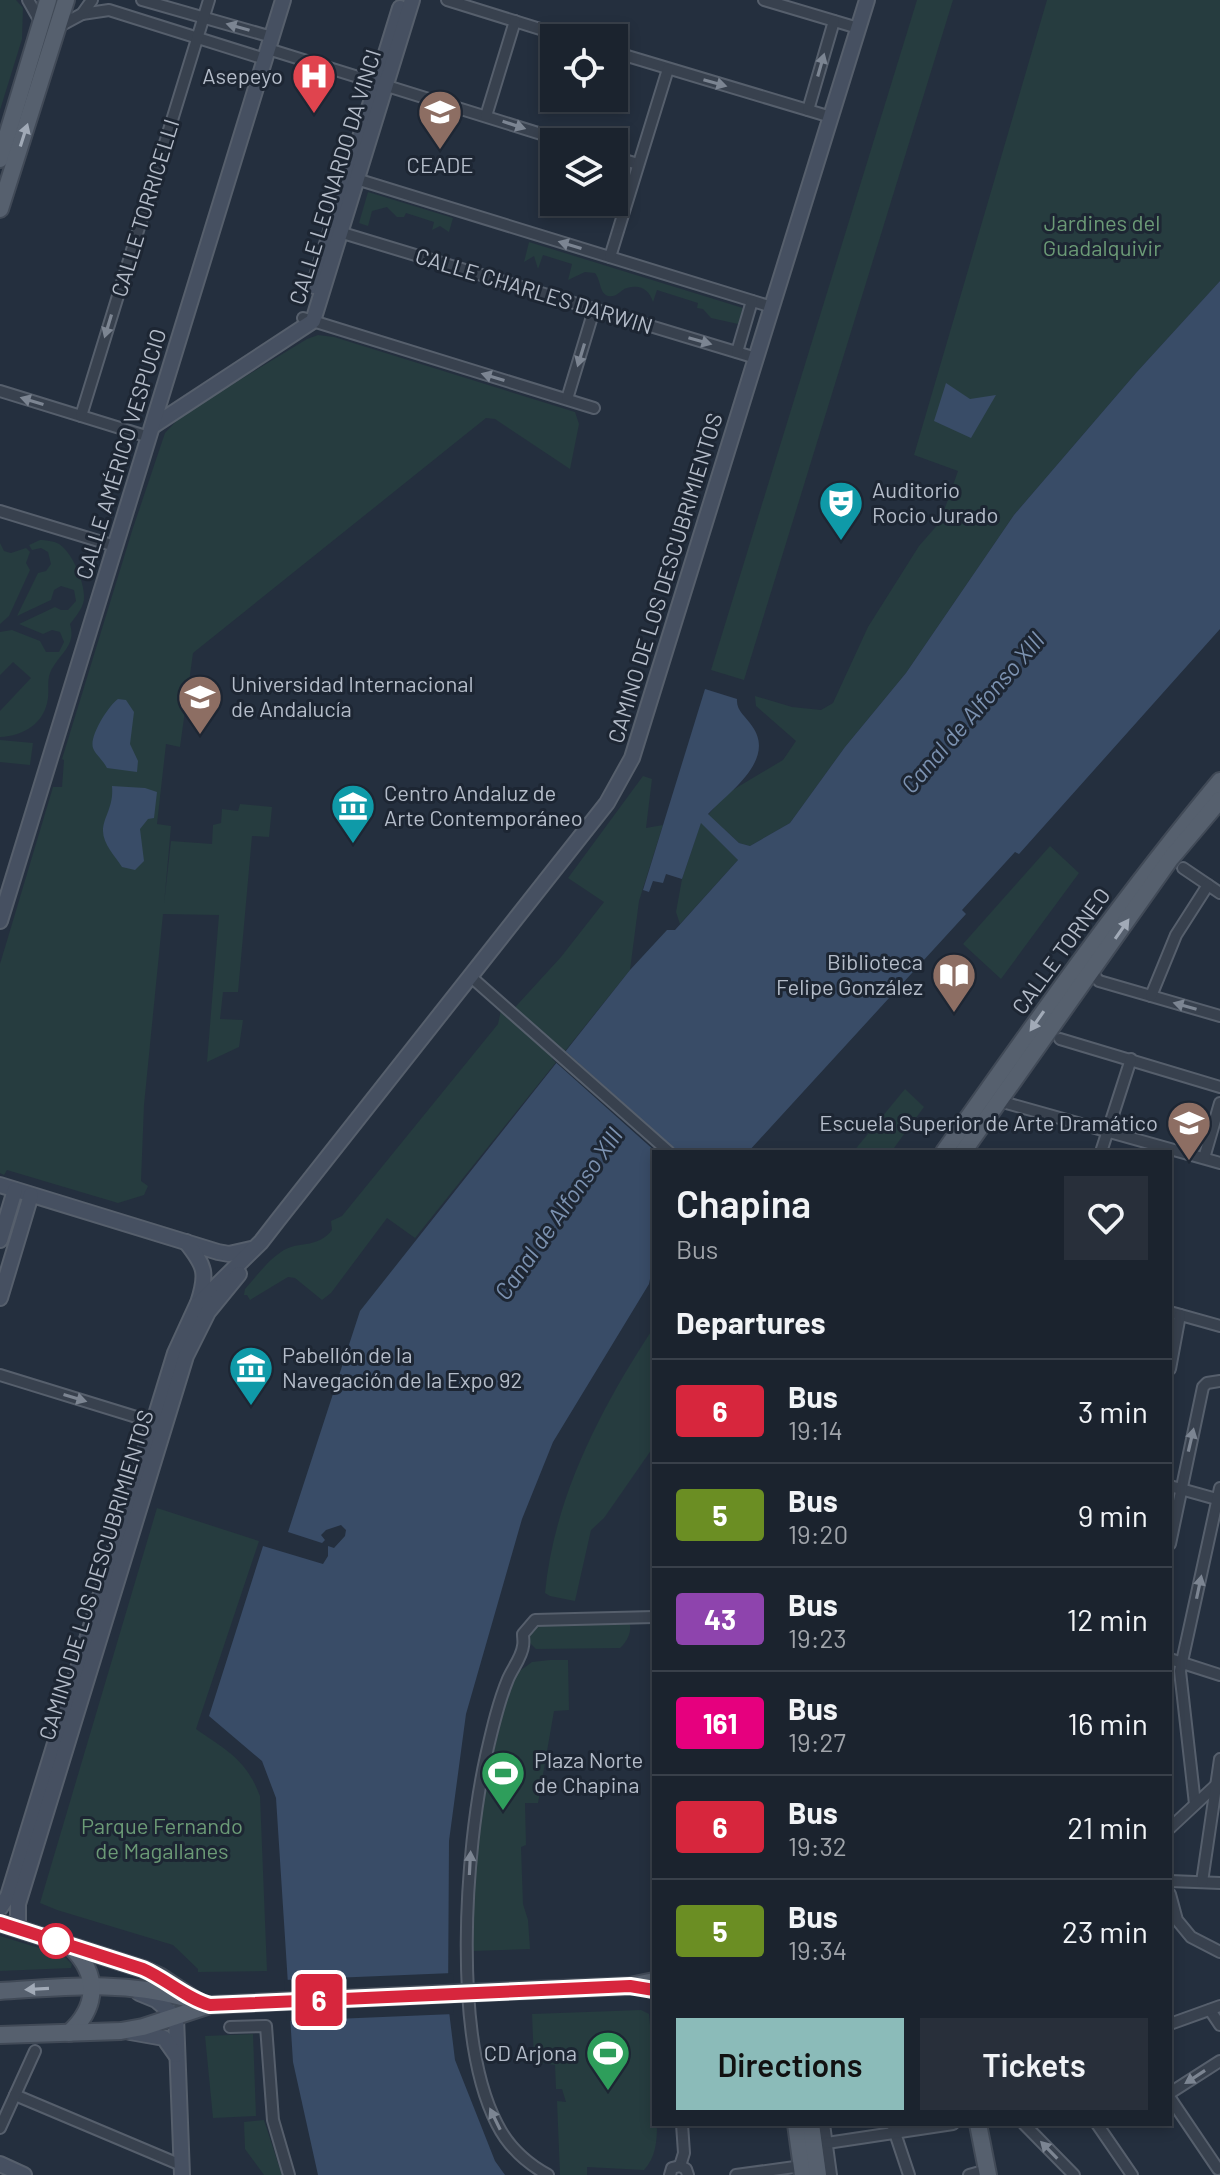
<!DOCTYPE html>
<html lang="en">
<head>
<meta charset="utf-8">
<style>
	body { margin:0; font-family:Barlow,sans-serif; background:#282f3a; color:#f1f3f6; height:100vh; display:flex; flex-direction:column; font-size:30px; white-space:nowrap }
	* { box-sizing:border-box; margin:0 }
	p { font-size:26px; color:#a0a4aa }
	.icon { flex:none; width:44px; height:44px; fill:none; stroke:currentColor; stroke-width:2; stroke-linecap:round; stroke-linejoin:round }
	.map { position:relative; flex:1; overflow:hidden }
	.details { position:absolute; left:652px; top:1150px; width:520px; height:976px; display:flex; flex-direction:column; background:#1b232e; border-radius:0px; box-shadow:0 4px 12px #0003,0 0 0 2px #39404a }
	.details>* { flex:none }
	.badge { padding:0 16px; border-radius:6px; font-size:28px; line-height:52px }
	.fabs { position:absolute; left:540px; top:24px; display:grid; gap:16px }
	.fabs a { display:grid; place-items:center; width:88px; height:88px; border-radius:0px; background:#1b232e; box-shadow:0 4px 12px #0003,0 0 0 2px #39404a; font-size:40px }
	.map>.badge { position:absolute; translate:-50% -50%; box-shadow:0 0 0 4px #fff }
	h2 { padding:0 24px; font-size:30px; line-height:72px }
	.round { display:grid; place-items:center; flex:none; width:84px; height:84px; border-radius:0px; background:#282f3a }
	.headline { display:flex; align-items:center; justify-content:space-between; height:136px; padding:0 24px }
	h1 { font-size:38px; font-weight:600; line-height:60px }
	.action { display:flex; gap:16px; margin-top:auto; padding:16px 24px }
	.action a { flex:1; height:92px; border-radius:0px; background:#8bbbb9; color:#111; font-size:32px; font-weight:600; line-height:92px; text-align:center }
	.action a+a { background:#282f3a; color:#f1f3f6 }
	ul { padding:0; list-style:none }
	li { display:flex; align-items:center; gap:24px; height:104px; padding:0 24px; border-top:2px solid #39404a }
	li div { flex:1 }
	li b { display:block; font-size:30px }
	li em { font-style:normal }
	li .badge { min-width:88px; font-weight:700; text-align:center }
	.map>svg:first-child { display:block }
</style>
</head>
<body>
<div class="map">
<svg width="1220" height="2175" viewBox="0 0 1220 2175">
	<rect width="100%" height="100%" fill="#242f3e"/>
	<g fill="#263c3f">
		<polygon points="0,0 16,0 23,8 22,39 0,110"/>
		<polygon points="917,0 953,0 744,680 711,670"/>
		<polygon points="1047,0 1220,0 1220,281 1136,373 1014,515 906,673 845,747 790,823 750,846 739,843 708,815 726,794 783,760 796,741 756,706 755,696 792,707 821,710 833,703 868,627 919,546 940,522 958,471 914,455"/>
		<polygon points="368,192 453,218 449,232 440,226 432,230 434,222 406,213 404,217 397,217 387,207 372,211 368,226 359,223"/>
		<path d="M529,242L743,308L738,324L711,318L703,309L697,308L698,303L657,290L653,302C649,289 640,284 627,288C620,290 617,298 608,296C599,293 601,280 595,273L585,272L568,280L572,264L543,255L538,269L534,256L524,262Z"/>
		<polygon points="318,335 334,337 575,412 579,424 570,469 495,419 486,418 193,653 180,747 166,744 157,824 171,826 164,904 171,841 212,844 213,825 221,823 222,809 238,811 240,804 272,807 269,837 252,836 238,992 223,992 220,1019 243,1020 239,1047 207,1062 219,915 163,914 144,1105 141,1181 148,1186 144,1195 118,1203 7,1170 4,1175 0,1173 0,964 53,787 62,787 64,760 62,759 132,531 165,433 182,415 307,339"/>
		<path d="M40,540C45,540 54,541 59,544C72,552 84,581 84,596C85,606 76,616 70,624C77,647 58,654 50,673C47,681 49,690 48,698C45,723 24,736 0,737V711L31,678L13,662L0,675V632L12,630L40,641L46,652H59L64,642L60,632L52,630L43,634L19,624L55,607L61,610H68L76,601L74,590L61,586L54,590L51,600L17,616L38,573L46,571L51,564L48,552L41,548L32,550L29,545Z"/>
		<polygon points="0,543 4,551 11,553 26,548 30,552 26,563 30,570 9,616 0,624"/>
		<polygon points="0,740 33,743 30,765 0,762"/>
		<path d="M643,776L652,779L646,828L663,825L639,901L630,970L415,1238L387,1218L331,1293L322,1300L295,1278L288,1277L250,1300L247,1295H244L245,1289C256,1277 267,1261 281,1252C297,1240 316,1250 332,1230L331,1221L342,1216L498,1024L501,1010L507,1016L561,957L604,902L568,878Z"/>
		<polygon points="701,822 738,860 680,924 676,912 682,879"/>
		<polygon points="1050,846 1079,873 1001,979 963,944"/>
		<polygon points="905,1089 924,1107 891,1152 853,1152"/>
		<path d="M654,1327V1446L604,1518L591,1530L575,1601L550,1596L545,1593C554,1497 602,1406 654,1327Z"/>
		<path d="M157,1508L259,1541L196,1729C226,1750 246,1759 260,1796L267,1971L198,1972V1969L173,1945L57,1910L40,1903Z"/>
		<path d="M629,1622C633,1630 627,1642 620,1648L536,1649L530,1643L529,1633L538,1625Z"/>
		<polygon points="550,1660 568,1660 569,1710 554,1711 538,1803 525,1803 526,1845 521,1847 523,1904 528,1920 530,1949 472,1951 474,1861 478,1821 501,1721 512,1681 517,1673 532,1662"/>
		<polygon points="0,1936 62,1955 72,1964 71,1968 0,1971"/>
		<path d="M641,2010L649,2014L654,2070V2124H657C657,2141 656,2157 644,2170L587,2167V2175H560L557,2101L566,2102L562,2089H556L555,2065L534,2062L532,2014Z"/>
		<polygon points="253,2034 256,2116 213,2118 205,2036"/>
		<polygon points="264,2120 282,2175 264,2175 245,2149 244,2122"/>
	</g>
	<g fill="#394c67">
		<path d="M1220,281V629L1019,854L1015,852L962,910L966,914L748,1152H654V1259L649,1284L553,1442L522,1519L466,1714L449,1841L448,2003L455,2060L495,2161L505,2175H318L293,2062L276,1798L262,1761L209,1716L263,1546L323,1564L328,1556V1546L334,1548L345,1536L346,1530L341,1525L326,1530L321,1535L325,1540L322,1543L288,1532L360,1311L630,970L667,930H675L738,860L701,823L682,879L666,874L663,883L653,881L649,892L643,890L705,689L737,699C736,711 746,716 752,726C777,760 728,793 708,814L739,843L750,846L790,823L845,747L906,673L1014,515L1136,373Z"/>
		<polygon points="946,383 970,399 996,395 971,438 934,421"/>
		<path d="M118,699L126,700L134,712L130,744L138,761L137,772L107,768C103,760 95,754 93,748C89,736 109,705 118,699Z"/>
		<path d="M112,786L145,788L157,792L154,818L148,819L140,829L144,861L135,870L122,867C115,856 103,844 103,831C103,817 114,807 112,786Z"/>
	</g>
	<g fill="#242f3e">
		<polygon points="562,1048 678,1152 656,1152 552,1059"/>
		<polygon points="453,1973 454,2014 287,2021 284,1980"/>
	</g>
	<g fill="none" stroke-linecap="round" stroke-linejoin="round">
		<g stroke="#565f6c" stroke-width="14">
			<g id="street">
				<polyline points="28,0 41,23"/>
				<polyline points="142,0 272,37"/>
				<polyline points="447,0 569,38"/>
				<polyline points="764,0 858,28"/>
				<polyline points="82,14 109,10 265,59"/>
				<polyline points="56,28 82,14 92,0"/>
				<polyline points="268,49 567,142"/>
				<polyline points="614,52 831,117"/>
				<polyline points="808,110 834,21"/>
				<polyline points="486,116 515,21"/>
				<polyline points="614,157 638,164"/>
				<polyline points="353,178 772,307"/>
				<polyline points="336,231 756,358"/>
				<polyline points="610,257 668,69"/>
				<polyline points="303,318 594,408"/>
				<polyline points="737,352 752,301"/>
				<polyline points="0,391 149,437"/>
				<polyline points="567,399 594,310"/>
				<polyline points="81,416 209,0"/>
				<polyline points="0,511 115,546"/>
				<polyline points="1183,868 1220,893"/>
				<polyline points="1091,972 1099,981 1220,1016"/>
				<polyline points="470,976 669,1152"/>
				<polyline points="1151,996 1176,935 1208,885"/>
				<polyline points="1060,1039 1220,1087"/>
				<polyline points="999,1101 1220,1163"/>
				<polyline points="1101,1152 1131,1059"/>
				<polyline points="1204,1158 1220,1103"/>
				<polyline points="1170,1312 1220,1326"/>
				<polyline points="1170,1369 1180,1315"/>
				<polyline points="0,1375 159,1424"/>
				<polyline points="1170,1486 1220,1500"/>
				<polyline points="1170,1544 1203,1387 1207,1383 1220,1381"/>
				<polyline points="1170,1659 1220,1675"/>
				<polyline points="1195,1804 1180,1671 1220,1488"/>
				<polyline points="1170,1828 1215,1786"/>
				<polyline points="1170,1881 1220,1883"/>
				<polyline points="1202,1882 1220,1759"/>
				<polyline points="1170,1894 1177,1920 1191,1937 1220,1952"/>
				<polyline points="1210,2010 1220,2025"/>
				<polyline points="1170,2024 1220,2006"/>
				<polyline points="230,2027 266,2026 273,2120 289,2175"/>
				<polyline points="1170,2093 1220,2061"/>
				<polyline points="15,2095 181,2165"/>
				<polyline points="1170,2098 1218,2169"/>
				<polyline points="824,2124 831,2175"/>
				<polyline points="892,2124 909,2175"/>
				<polyline points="1024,2124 1074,2175"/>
				<polyline points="1097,2124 1132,2175"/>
				<polyline points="0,2128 35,2051"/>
				<polyline points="827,2143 953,2124"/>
				<polyline points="680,2166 684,2153 682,2124"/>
				<path d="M548,2175C526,2163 508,2146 497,2124C452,2037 465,1850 486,1756C492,1730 498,1703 508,1679C512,1669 522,1657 523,1646C524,1642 523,1638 523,1634L535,1620L654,1617"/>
				<polyline points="670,2175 672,2168 680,2166 686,2169 688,2175"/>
				<polyline points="736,2175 802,2166"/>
				<polyline points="969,2175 987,2170"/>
			</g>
		</g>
		<g stroke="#565f6c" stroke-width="18">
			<g id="secondary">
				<polyline points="314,286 400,8"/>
				<polyline points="153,426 313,321 412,0"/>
				<polyline points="0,921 283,0"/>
				<polyline points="0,1185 218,1252 229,1254 251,1249"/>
				<polyline points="0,1240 15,1190"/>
				<path d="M186,1242C205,1266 208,1273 198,1303"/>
				<polyline points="0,1298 31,1195"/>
				<polyline points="0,1908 8,1896 175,1353 197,1305 261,1242 278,1220 607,803 632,758 867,0"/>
				<polyline points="18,1929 18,1904 186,1356 208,1312 239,1274"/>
				<polyline points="139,1993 156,2000 176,2017 182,2175"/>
				<polyline points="130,2032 164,2038 176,2055"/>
				<polyline points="0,2164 24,2175"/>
			</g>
		</g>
		<g stroke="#414a57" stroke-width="20">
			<g id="primary">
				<polyline points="0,159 48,0"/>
				<polyline points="0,209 66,0"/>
				<path d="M944,1152C1033,1026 1121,900 1220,781"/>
				<polyline points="963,1152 1171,858 1220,800"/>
				<polyline points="0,1923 143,1969 161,1977 197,2001"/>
				<polyline points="531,1990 630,1986 654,1981"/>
				<path d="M0,1991C66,1987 121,1980 186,1998"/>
				<path d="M69,2033C98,2007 99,1975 72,1948"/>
				<polyline points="0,2035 121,2031 143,2027 210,2005 288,2001"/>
				<polyline points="796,2124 803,2175"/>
				<polyline points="811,2124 818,2175"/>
				<polyline points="978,2124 988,2175"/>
			</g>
		</g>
		<use href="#street" stroke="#38414e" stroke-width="10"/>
		<use href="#secondary" stroke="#465061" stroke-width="14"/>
		<use href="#primary" stroke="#56606e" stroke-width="16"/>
		<g stroke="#414a57" stroke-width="20" stroke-linecap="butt">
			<polyline id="primary-bridge" points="288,2001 531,1990"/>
		</g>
		<use href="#primary-bridge" stroke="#56606e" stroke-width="16"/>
	</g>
	<defs><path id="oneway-solid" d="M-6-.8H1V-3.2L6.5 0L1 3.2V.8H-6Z" transform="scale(2)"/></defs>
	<g fill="#7c8592">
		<use href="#oneway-solid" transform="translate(238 27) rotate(-164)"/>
		<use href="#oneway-solid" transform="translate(821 65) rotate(-74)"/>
		<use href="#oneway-solid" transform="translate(715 83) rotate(16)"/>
		<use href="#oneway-solid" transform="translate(514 125) rotate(18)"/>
		<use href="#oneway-solid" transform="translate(570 245) rotate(-163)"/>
		<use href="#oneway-solid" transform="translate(108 326) rotate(107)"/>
		<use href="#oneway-solid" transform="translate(700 341) rotate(16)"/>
		<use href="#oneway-solid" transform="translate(581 355) rotate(107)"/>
		<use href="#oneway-solid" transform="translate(493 377) rotate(-163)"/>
		<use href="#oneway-solid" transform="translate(32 401) rotate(-163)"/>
		<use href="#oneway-solid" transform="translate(1185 1006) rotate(-164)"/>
		<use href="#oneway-solid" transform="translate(75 1398) rotate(17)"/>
		<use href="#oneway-solid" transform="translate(1191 1440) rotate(-77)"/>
		<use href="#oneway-solid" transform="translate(1199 1587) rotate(-78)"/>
		<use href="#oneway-solid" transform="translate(470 1863) rotate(-87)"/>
		<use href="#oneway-solid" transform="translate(1195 2077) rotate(147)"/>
		<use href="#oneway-solid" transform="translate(495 2119) rotate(-116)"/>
		<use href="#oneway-solid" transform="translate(1049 2150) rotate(-134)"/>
	</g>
	<g fill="#a1aab7">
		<use href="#oneway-solid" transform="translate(24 135) rotate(-72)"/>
		<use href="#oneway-solid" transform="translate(1122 929) rotate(-55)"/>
		<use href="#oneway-solid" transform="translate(1037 1021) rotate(125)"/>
		<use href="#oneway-solid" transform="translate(37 1989) rotate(177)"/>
	</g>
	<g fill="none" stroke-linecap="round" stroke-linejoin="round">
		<g stroke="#fff" stroke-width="18">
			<path id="line" d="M0,1923L143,1969C166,1979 187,1999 210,2005L630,1986L654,1990"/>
		</g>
		<use href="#line" stroke="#d7263d" stroke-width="12"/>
	</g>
	<defs>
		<g id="hospital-pin" transform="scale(2.3)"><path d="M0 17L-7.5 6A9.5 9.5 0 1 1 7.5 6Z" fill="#e0444e" stroke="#1d2633"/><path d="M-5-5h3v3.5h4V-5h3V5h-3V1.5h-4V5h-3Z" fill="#fff"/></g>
		<g id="university-pin" transform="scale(2.3)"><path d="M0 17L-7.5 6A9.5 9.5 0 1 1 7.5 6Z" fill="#8d6e63" stroke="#1d2633"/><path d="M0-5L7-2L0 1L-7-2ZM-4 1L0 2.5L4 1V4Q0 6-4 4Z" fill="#fff"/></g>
		<g id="theatre-pin" transform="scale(2.3)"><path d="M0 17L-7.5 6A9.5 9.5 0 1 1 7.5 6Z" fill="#0f9aa8" stroke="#1d2633"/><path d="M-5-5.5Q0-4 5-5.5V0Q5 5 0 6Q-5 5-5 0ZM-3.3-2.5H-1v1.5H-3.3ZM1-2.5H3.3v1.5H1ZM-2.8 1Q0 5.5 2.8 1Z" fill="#fff"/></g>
		<g id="museum-pin" transform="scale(2.3)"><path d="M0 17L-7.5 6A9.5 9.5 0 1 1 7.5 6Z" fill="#0f9aa8" stroke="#1d2633"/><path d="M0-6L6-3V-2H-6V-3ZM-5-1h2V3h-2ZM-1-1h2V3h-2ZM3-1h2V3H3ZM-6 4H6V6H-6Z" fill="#fff"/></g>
		<g id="library-pin" transform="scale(2.3)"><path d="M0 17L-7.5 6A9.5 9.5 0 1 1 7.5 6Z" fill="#8d6e63" stroke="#1d2633"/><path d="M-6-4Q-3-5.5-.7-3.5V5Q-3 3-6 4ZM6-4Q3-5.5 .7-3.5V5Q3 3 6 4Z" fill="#fff"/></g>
		<g id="stadium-pin" transform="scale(2.3)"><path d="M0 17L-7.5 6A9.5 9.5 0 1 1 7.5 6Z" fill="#2e9e5b" stroke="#1d2633"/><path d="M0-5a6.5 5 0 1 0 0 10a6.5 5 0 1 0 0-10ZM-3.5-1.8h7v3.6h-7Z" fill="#fff"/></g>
	</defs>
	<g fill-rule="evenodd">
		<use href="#hospital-pin" x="314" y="76"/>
		<use href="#university-pin" x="440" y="112"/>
		<use href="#theatre-pin" x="841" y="503"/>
		<use href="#university-pin" x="200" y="697"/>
		<use href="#museum-pin" x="353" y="806"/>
		<use href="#library-pin" x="954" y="975"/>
		<use href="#university-pin" x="1189" y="1123"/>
		<use href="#museum-pin" x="251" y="1368"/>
		<use href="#stadium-pin" x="503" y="1773"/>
		<use href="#stadium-pin" x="608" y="2053"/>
	</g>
	<circle fill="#fff" stroke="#d7263d" stroke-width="4" cx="56" cy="1941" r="16"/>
	<g text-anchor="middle" stroke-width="6" stroke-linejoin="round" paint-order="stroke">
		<g font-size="22" fill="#b4bcc9" stroke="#1d2633" text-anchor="start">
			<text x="283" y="84" text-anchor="end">Asepeyo</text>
			<text x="440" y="173" text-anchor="middle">CEADE</text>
			<text x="872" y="498">Auditorio<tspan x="872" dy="25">Rocio Jurado</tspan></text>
			<text x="231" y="692">Universidad Internacional<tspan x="231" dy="25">de Andalucía</tspan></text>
			<text x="384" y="801">Centro Andaluz de<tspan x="384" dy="25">Arte Contemporáneo</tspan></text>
			<text x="923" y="970" text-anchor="end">Biblioteca<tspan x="923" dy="25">Felipe González</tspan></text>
			<text x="1158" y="1131" text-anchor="end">Escuela Superior de Arte Dramático</text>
			<text x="282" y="1363">Pabellón de la<tspan x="282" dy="25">Navegación de la Expo 92</tspan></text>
			<text x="534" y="1768">Plaza Norte<tspan x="534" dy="25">de Chapina</tspan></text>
			<text x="577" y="2061" text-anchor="end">CD Arjona</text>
		</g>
		<g font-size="22" fill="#b4bcc9" stroke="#1d2633">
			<text transform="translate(335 177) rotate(-73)" y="8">CALLE LEONARDO DA VINCI</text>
			<text transform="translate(145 208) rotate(-73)" y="8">CALLE TORRICELLI</text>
			<text transform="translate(534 291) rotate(17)" y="8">CALLE CHARLES DARWIN</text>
			<text transform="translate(121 454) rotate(-73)" y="8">CALLE AMÉRICO VESPUCIO</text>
			<text transform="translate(665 578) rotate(-73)" y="8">CAMINO DE LOS DESCUBRIMIENTOS</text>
			<text transform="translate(1061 951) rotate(-54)" y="8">CALLE TORNEO</text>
			<text transform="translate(96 1575) rotate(-73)" y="8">CAMINO DE LOS DESCUBRIMIENTOS</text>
		</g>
		<g font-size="22" fill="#6b9a76" stroke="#1d2633">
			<text x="1102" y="231">Jardines del<tspan x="1102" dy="25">Guadalquivir</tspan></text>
			<text x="162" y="1834">Parque Fernando<tspan x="162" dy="25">de Magallanes</tspan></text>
		</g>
		<g font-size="24" font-style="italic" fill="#7c92b1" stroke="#1d2633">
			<text transform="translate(973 713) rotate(-49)" y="8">Canal de Alfonso XIII</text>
			<text transform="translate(559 1214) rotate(-55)" y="8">Canal de Alfonso XIII</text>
		</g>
	</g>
</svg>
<div class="fabs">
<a><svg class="icon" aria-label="locate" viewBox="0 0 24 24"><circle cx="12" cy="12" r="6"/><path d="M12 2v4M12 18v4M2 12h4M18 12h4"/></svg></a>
<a><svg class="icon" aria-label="layers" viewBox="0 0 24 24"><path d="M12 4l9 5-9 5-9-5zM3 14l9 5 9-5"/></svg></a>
</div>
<b class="badge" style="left:319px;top:2000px;background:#d7263d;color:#fff">6</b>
<section class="details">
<div class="headline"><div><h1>Chapina</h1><p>Bus</p></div><a class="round"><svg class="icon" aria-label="heart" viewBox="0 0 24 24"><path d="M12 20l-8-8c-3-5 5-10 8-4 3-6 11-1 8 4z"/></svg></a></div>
<h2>Departures</h2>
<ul>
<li><span class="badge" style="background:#d7263d;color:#fff">6</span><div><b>Bus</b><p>19:14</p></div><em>3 min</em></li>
<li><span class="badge" style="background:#6b8e23;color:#fff">5</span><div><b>Bus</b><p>19:20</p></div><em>9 min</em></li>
<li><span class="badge" style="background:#8e44ad;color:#fff">43</span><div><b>Bus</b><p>19:23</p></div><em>12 min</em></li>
<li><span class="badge" style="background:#e6007e;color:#fff">161</span><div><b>Bus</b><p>19:27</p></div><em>16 min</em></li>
<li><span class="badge" style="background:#d7263d;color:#fff">6</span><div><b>Bus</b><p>19:32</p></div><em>21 min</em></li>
<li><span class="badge" style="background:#6b8e23;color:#fff">5</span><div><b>Bus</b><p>19:34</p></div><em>23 min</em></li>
</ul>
<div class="action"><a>Directions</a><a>Tickets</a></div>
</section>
</div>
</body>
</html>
